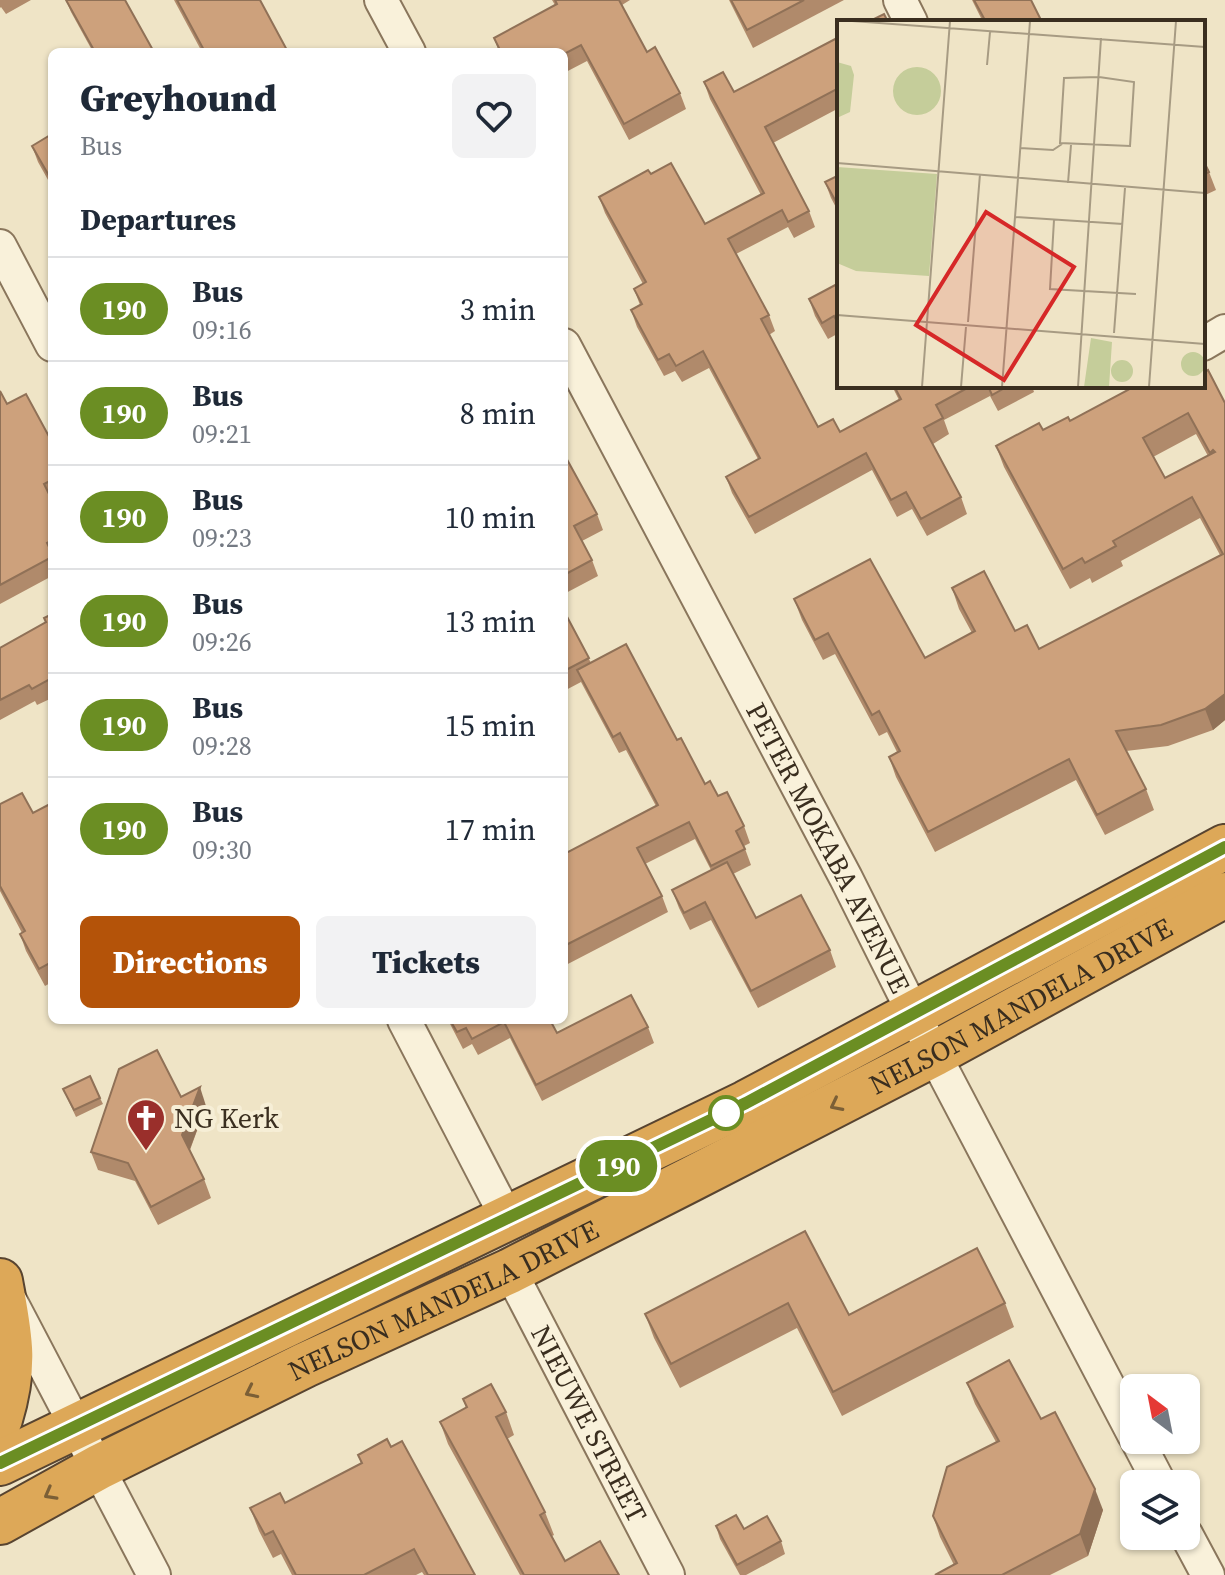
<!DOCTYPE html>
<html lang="en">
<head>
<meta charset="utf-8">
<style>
	body { margin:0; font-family:"Source Serif 4",serif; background:#f2f2f3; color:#1f2937; height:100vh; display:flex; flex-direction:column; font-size:30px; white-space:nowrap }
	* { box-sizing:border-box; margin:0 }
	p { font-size:26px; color:#747a83 }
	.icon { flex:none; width:44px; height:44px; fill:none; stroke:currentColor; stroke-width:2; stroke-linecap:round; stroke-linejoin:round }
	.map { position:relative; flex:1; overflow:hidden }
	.drawer { position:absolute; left:48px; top:48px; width:520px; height:976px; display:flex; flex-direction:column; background:#fff; border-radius:12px; box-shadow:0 2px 6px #0004 }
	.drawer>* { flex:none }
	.badge { padding:0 16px; border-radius:26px; font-size:28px; line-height:52px }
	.needle { width:52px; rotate:328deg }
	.controls { position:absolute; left:1120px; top:1374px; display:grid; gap:16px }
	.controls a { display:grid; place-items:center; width:80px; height:80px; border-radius:12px; background:#fff; box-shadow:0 2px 6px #0004; font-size:40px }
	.map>.badge { position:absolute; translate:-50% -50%; box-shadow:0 0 0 4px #fff }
	h2 { padding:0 32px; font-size:30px; line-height:72px }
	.round { display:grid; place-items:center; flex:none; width:84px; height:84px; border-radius:12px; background:#f2f2f3 }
	.summary { display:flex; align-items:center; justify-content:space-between; height:136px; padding:0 32px }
	h1 { font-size:38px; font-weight:800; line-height:60px }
	.primary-button { display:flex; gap:16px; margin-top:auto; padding:16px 32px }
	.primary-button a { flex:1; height:92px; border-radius:12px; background:#b45309; color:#fff; font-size:32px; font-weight:800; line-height:92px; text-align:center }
	.primary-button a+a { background:#f2f2f3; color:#1f2937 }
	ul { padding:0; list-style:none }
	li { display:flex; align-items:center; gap:24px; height:104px; padding:0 32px; border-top:2px solid #e0e1e3 }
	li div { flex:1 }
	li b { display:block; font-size:30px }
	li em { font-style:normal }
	li .badge { min-width:88px; font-weight:700; text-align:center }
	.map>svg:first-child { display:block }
</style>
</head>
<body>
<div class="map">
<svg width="1225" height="1575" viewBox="0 0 1225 1575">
	<rect width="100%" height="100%" fill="#efe4c6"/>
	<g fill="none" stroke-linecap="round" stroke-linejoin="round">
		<g stroke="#8a765c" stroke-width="36">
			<g id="street">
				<polyline points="381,0 409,52"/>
				<polyline points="900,0 911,22"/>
				<polyline points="0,246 52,345"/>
				<polyline points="1203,344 1225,331"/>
				<path id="s1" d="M564,345L846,878L934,1054L1134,1435"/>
				<polyline points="404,1020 508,1220"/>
				<path id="s2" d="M510,1271L668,1575"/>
				<polyline points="11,1302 154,1575"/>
				<polyline points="1137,1440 1160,1484"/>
				<polyline points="1186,1534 1208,1575"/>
			</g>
		</g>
		<g stroke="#584430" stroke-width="48">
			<g id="highway">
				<path d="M0,1419C17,1363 10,1336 0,1281"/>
				<polyline points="0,1463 746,1103 1225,847"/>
				<path id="s3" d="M0,1522L99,1467L305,1365L510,1271L691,1179L934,1054L1225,895"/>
			</g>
		</g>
		<use href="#street" stroke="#f9f1da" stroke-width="32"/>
		<use href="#highway" stroke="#dda858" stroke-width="44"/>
	</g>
	<g fill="#b08a6b" fill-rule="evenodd">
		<polygon points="0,0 31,0 6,14 1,7 0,8"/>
		<polygon points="66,0 154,52 93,52 71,12"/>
		<polygon points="174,0 260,0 288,52 202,52"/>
		<polygon points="552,0 630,0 622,5 647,52 680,93 686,109 629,140 587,61 564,73 564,52 499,52 494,38 555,5"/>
		<polygon points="729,0 844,0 753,48"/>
		<polygon points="972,0 1031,0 1042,22 983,22"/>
		<polygon points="839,37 839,108 773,143 809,211 815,227 794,238 788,227 736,254 769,315 775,331 769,335 818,427 840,432 899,400 892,386 1032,386 1034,392 998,411 990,396 944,420 949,434 933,444 961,497 967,514 927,536 912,509 897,517 872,470 755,534 732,493 726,477 758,459 709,368 682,382 675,371 664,376 637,327 631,310 640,305 634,289 643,284 605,213 599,197 651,174 705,224 761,195 710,99 704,82 734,92"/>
		<polygon points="52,134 52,187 38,162 32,146"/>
		<polygon points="1203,160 1209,172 1216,190 1203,196"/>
		<polygon points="839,175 839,213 831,198 825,182"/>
		<polygon points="839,283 839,333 828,339 815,316 809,299"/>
		<path d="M1125,386L1225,403V720L1213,730L1168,746L1126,751L1146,789L1154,810L1105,835L1076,780L935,852L896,777L889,757L897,752L887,732L879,736L835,654L823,660L802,620L794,599L925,658L972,633L959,609L952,588L1015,631L1039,649L1220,555L1200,518L1121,561L1123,566L1092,583L1090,578L1070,589L1004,467L996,446L1070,421L1127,391ZM1196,434L1208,456L1165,478L1153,457Z"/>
		<polygon points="0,391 7,404 52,442 52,576 0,604"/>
		<polygon points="564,454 597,514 603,530 582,541 592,560 598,576 564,594"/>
		<polygon points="564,611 591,663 677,740 705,784 718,796 744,826 750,843 744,846 751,865 733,874 756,918 830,950 836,967 758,1008 711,920 690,930 679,908 672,890 711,870 695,839 645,864 662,896 668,912 564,966 564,854 656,806 626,750 619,753 581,682 564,691"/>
		<polygon points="52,614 52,698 37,705 35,701 0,720 0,648 46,622 44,618"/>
		<polygon points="52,803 52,982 45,986 26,951 20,934 22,933 0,891 0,804 33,813"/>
		<polygon points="448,1020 550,1020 557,1033 648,1027 654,1043 542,1101 510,1038 478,1055 472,1044 463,1049"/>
		<polygon points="63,1089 100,1098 103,1104 76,1117"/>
		<polygon points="181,1097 206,1106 190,1150 204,1179 211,1198 158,1225 135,1181 98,1170 91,1152"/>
		<polygon points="805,1231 849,1315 1005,1303 1014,1327 842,1416 797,1328 680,1388 654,1338 645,1314"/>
		<polygon points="967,1383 1041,1419 1103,1510 1088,1556 1050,1575 935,1575 954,1565 940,1537 933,1516 996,1442 975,1404"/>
		<polygon points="463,1399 506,1412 514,1435 507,1439 545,1512 554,1535 552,1536 565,1561 619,1575 520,1575 448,1444 440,1422 466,1408"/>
		<polygon points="391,1447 475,1575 424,1575 422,1572 416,1575 292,1575 281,1554 273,1558 259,1531 250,1508 285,1503 361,1463 358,1455"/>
		<polygon points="716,1526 744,1529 781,1541 785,1554 746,1575 740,1575 720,1539"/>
	</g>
	<g fill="#907157">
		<polygon points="1225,694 1225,720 1213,730 1205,709"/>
		<polygon points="200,1087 206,1106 188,1154 182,1135"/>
		<polygon points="1095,1489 1103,1510 1088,1556 1080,1534"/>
	</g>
	<g fill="#cda17c" stroke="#907157" stroke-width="2" fill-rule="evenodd">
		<polygon points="66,0 125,0 154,52 95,52"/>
		<polygon points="177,0 260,0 288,52 205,52"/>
		<polygon points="555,0 619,0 647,52 655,47 680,93 624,124 581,45 564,54 564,52 501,52 494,38 557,4"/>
		<polygon points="731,0 804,0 747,30"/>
		<polygon points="974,0 1031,0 1042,22 986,22"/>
		<polygon points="884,14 888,22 868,22"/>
		<polygon points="839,37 839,88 765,127 809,211 788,222 782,210 728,239 769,315 761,319 818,427 833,419 840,432 901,399 894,386 971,386 936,405 943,418 924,428 961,497 921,519 906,492 891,500 866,453 749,517 726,477 760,458 703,351 676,366 669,354 658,360 631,310 642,304 634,289 646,282 599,197 648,170 651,174 671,163 705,224 764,193 704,82 723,72 734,92"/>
		<polygon points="52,134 52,181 32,146"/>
		<polygon points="1203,160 1209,172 1203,175"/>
		<polygon points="839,175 839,207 825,182"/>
		<polygon points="839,283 839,325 834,316 822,323 809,299"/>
		<path d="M1203,367L1205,372L1208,370L1225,403V694L1205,709L1161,725L1116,731L1146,789L1097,815L1069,759L928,832L889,757L900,751L879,711L872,715L828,633L815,640L794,599L870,559L925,658L975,631L952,588L984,571L1015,631L1027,625L1039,649L1223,554L1192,497L1113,541L1116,546L1085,563L1082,558L1063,569L996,446L1039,423L1043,430L1068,417L1070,421L1128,390L1125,386H1203ZM1188,413L1210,453L1213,450L1215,452L1165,478L1143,438Z"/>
		<polygon points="988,386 1008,386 992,395"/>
		<polygon points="0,391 7,404 26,394 52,442 52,480 44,484 52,500 52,540 47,543 52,553 52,557 0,585"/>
		<polygon points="564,454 597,514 574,526 592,560 564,575"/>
		<polygon points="564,611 589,658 564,671"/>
		<polygon points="52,614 52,678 32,689 29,685 0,700 0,648 46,622 44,618"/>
		<polygon points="626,644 677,740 681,738 705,784 710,781 718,796 727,792 744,826 736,831 745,849 711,866 689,822 637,848 662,896 564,946 564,854 658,805 620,733 613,737 577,670"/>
		<polygon points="22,793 33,813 52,803 52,962 39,969 20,934 25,931 0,886 0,804"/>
		<polygon points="727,862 756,918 801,895 830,950 751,991 705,902 684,913 672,890"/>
		<polygon points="631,995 648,1027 536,1085 504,1022 472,1039 466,1028 457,1032 450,1020 550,1020 557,1033"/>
		<polygon points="157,1050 181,1097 200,1087 182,1135 204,1179 151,1207 128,1163 91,1152 119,1069"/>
		<polygon points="90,1076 100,1098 74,1110 63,1089"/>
		<polygon points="805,1231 849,1315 977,1248 1005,1303 833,1392 788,1303 671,1364 645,1314"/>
		<polygon points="1009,1360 1041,1419 1055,1412 1095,1489 1080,1534 1002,1575 935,1575 957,1563 933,1516 947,1467 999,1441 967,1383"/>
		<polygon points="491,1384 506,1412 496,1417 545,1512 540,1515 565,1561 600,1541 619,1575 524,1575 440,1422 467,1407 463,1399"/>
		<polygon points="387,1439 391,1447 402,1441 475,1575 428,1575 414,1549 364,1575 296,1575 273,1531 265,1535 250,1508 280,1493 285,1503 362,1463 358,1455"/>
		<polygon points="736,1515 744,1529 767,1516 781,1541 737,1565 716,1526"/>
	</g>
	<defs><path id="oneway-chevron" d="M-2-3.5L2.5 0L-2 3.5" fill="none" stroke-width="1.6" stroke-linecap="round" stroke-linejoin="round" transform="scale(2)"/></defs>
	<g stroke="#7b5f36">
		<use href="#oneway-chevron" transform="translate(836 1105) rotate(153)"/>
		<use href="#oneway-chevron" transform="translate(251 1392) rotate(154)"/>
		<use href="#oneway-chevron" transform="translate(50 1494) rotate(151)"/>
	</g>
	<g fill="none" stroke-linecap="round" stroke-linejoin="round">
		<g stroke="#fff" stroke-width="18">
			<polyline id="line" points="0,1463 746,1103 1225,847"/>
		</g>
		<use href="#line" stroke="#6b8e23" stroke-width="12"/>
	</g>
	<defs>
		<g id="church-pin" transform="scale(2)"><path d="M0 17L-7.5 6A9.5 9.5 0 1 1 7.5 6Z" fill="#9a2f2b" stroke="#f6eed6"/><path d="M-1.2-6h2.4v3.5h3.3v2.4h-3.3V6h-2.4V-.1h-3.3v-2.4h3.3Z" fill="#fff"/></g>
	</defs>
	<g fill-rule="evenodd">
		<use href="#church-pin" x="146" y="1118"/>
	</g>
	<circle fill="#fff" stroke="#6b8e23" stroke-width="4" cx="726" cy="1113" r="16"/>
	<g text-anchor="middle" stroke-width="8" stroke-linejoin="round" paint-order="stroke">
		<g font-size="28" fill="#3a2e1f" stroke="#f6eed6">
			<text dy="10" stroke="none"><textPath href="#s1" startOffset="568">PETER MOKABA AVENUE</textPath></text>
			<text dy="10" stroke="none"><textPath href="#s3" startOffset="1144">NELSON MANDELA DRIVE</textPath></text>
			<text dy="10" stroke="none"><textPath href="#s3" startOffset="496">NELSON MANDELA DRIVE</textPath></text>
			<text dy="10" stroke="none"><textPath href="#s2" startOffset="172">NIEUWE STREET</textPath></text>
		</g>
		<g font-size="28" fill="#3a2e1f" stroke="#f6eed6" text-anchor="start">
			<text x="174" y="1128">NG Kerk</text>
		</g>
	</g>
	<g transform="translate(837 20)">
		<rect width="368" height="368" fill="#efe4c6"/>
		<path d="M0,42L14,46L17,55L13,92L2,97ZM56 71a24 24 0 1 1 48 0a24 24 0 1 1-48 0ZM0,147L100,154L92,256L19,251L0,243ZM254,318L275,322L272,367H247ZM344 344a12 12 0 1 1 24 0a12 12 0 1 1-24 0ZM274 351a11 11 0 1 1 22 0a11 11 0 1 1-22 0Z" fill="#c5cd9a"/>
		<path fill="none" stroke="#a79b83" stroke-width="2" d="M15,1L368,27M150,45L153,12M262,57L297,62L293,126L223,123L227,58ZM183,128L216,130L225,124M0,143L368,173M231,163L234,125M178,197L286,204M217,200L213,269L299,274M0,295L368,324M131,302L143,154M277,313L288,168M85,367L113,1M124,367L129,307M165,367L193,1M241,367L264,18M312,367L339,1"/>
		<path fill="#d62828" fill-opacity="0.15" stroke="#d62828" stroke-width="4" d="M149,192L237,247L167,360L79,305Z"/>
		<rect width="368" height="368" fill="none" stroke="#3a2e1f" stroke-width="4"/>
	</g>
</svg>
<div class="controls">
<a><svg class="needle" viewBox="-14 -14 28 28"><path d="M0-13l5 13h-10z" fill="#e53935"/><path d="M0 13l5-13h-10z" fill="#747a83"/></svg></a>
<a><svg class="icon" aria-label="layers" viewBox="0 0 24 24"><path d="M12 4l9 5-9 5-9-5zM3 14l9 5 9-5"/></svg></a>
</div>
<b class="badge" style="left:618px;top:1166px;background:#6b8e23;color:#fff">190</b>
<section class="drawer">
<div class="summary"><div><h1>Greyhound</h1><p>Bus</p></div><a class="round"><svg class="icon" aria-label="heart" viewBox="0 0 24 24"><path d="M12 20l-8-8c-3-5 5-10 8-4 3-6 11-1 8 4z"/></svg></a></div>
<h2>Departures</h2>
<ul>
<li><span class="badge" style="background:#6b8e23;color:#fff">190</span><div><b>Bus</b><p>09:16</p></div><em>3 min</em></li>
<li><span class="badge" style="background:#6b8e23;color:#fff">190</span><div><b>Bus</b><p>09:21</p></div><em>8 min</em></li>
<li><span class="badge" style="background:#6b8e23;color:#fff">190</span><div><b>Bus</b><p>09:23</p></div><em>10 min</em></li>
<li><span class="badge" style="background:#6b8e23;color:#fff">190</span><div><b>Bus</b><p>09:26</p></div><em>13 min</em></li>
<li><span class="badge" style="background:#6b8e23;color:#fff">190</span><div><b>Bus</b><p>09:28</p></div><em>15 min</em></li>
<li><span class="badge" style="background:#6b8e23;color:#fff">190</span><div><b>Bus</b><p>09:30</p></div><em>17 min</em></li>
</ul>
<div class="primary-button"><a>Directions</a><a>Tickets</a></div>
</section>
</div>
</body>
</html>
